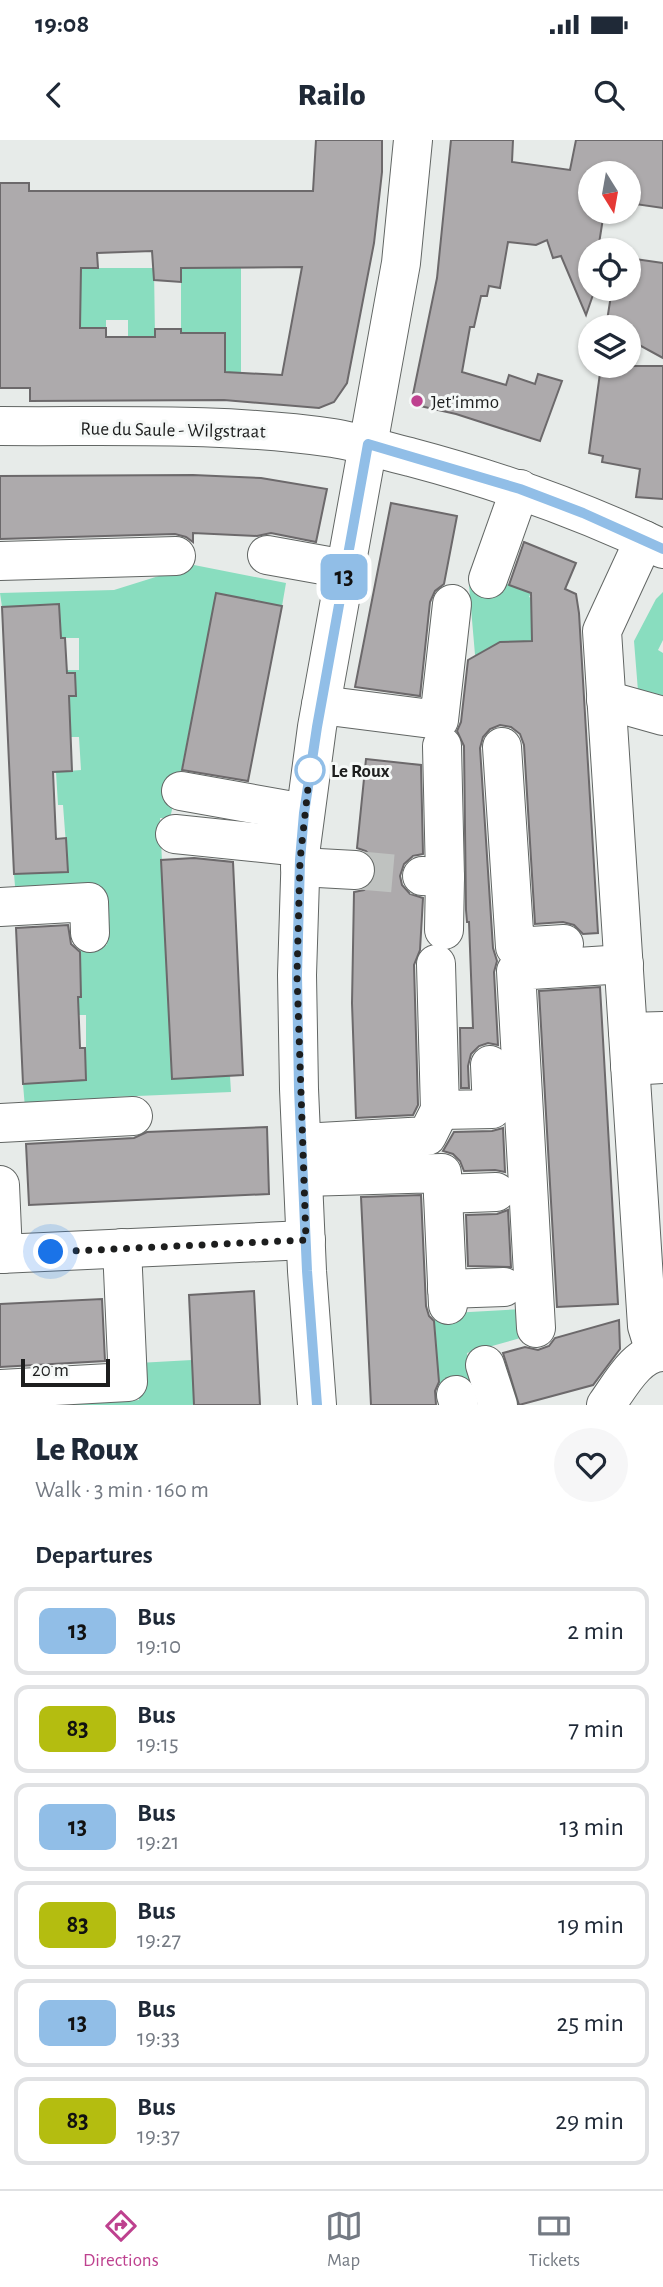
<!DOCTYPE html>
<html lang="en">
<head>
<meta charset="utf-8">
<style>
	body { margin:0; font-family:"Alegreya Sans",sans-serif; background:#f6f6f7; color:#1f2937; height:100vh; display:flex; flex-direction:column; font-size:26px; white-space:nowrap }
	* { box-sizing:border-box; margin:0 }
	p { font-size:23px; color:#747a83 }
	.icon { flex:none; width:38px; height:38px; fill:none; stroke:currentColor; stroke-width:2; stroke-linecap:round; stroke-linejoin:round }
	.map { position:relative; height:1265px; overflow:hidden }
	.details { display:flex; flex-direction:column; background:#fff; flex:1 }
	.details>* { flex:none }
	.badge { padding:0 14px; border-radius:10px; font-size:24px; line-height:46px }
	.needle { width:46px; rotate:169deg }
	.tools { position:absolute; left:578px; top:21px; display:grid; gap:14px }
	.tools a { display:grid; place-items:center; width:63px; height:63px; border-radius:50%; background:#fff; box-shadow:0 2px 5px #0004; font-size:35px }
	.scale { position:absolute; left:21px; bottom:18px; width:89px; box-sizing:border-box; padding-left:7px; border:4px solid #1d1e1e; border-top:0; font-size:19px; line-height:24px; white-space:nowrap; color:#1d1e1e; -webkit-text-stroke:5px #f5f8f7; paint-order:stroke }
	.you { position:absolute; width:35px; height:35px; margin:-18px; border:5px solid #fff; border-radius:50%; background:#1a73e8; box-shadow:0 0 0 10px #1a73e833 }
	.map>.badge { position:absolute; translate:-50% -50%; box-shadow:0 0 0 4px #fff }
	h2 { padding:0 35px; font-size:26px; line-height:63px }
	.round { display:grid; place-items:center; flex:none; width:74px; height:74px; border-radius:37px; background:#f6f6f7 }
	.overview { display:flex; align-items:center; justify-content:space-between; height:119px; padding:0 35px }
	h1 { font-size:33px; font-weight:800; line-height:52px }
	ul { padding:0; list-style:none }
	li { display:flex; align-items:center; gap:21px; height:88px; margin:0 14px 10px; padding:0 21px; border:4px solid #e0e1e3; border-radius:14px }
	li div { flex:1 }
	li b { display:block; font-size:26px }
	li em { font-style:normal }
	li .badge { min-width:77px; font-weight:700; text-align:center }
	.status { display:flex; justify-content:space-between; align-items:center; height:49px; padding:0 35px; background:#fff; direction:ltr }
	.status svg { height:19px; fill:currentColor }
	header { display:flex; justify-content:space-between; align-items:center; height:91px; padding:0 35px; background:#fff; font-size:32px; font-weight:800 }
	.tab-bar { display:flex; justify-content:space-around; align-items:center; height:98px; border-top:2px solid #e0e1e3; background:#fff; font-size:19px; color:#747a83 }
	.tab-bar a { display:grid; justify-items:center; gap:4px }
	.tab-bar .current { color:#be418f }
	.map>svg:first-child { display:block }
</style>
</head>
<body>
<div class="status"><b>19:08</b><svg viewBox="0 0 49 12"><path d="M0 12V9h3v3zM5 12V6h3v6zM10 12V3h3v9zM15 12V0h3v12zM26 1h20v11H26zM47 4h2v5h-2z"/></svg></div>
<header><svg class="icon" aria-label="back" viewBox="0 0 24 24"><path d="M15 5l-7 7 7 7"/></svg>Railo<svg class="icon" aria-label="search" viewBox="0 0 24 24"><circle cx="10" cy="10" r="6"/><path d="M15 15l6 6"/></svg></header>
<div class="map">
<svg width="663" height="1265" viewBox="0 0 663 1265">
	<rect width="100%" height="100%" fill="#e7ebe9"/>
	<g fill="#89ddbf">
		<polygon points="241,127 241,233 225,232 225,193 181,193 181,128"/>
		<polygon points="81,128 154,128 155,197 128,196 128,180 106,180 106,188 61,187"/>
		<polygon points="194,425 286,443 282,466 216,454 180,637 170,678 160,678 172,939 230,936 231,952 114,957 114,963 25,968 23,944 86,940 86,875 67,875 66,857 81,856 79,807 107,805 105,754 16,758 14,734 68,731 63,665 58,665 56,632 81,630 79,597 66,597 68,556 76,555 75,539 67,539 67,530 79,530 79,498 61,498 59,464 2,467 0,453 114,450"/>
		<polygon points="502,442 531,453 529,457 540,461 535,490 532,491 532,501 515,502 477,538 469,445 498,448"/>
		<polygon points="663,452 663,500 658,510 663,513 663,563 638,551 634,501 656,459"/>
		<polygon points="523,1169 524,1197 467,1213 474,1243 440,1255 434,1174"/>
		<polygon points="192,1220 194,1265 53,1265 139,1260 138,1223"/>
	</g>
	<g fill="#adaaac" stroke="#6c696b" stroke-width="2" fill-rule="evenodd">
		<path d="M316,0H382V32L374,103L347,243L334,262L319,268L224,260L30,261V248H0V43H29V51H313ZM152,111L154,140L181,142V128L302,127L282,235L225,232V193H181V189H155V197H106V188H80L81,128H98L97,113Z"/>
		<polygon points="451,0 513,0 512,22 570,30 576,0 663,0 663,68 628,63 628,33 590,33 590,72 604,72 598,110 590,110 590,149 595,149 586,175 561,116 553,118 547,100 536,105 508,102 500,148 489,146 487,156 481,156 474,187 470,187 462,232 506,245 509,235 535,244 538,234 562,241 540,301 456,274 411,264 437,138"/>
		<polygon points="628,118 663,123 663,218 628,199 628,187 606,187 612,149 628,149"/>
		<polygon points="601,226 663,226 663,359 636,357 640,329 602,322 603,316 589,313"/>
		<polygon points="193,335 261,338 327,349 316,402 271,393 257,396 193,393 193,402 186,397 175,394 0,399 0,336"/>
		<polygon points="391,363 457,376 444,444 435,451 430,462 420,556 355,547"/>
		<polygon points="524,402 576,423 565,449 576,454 579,473 598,793 583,794 574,785 563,782 535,784 524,605 520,594 511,587 500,585 490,589 483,597 480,608 493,808 497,821 494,832 498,905 488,903 479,906 471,914 468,926 469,948 461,948 460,888 473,888 469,782 467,782 466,770 464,606 457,591 461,582 468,520 500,502 532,501 531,453 509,445"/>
		<polygon points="216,453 282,466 248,641 182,630"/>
		<polygon points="59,464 61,498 65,498 67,533 75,533 76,556 69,556 72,631 53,632 56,699 66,698 68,732 14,734 2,467"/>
		<polygon points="366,619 421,625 423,714 413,716 404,724 400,736 402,745 410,754 423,758 420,810 414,825 418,965 413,975 356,978 352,863 354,752 364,750 373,742 377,731 374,720 366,711 357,708"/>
		<polygon points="194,718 233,722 243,935 172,939 161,720"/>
		<polygon points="68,785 71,804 80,812 81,857 78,857 80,908 85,908 86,940 23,944 16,788"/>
		<polygon points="600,847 618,1164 557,1167 539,851"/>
		<polygon points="267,987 269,1054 29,1065 26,1004 134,998 147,992"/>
		<polygon points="503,988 505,1032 495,1030 464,1031 460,1021 453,1014 443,1011 454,992 492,991"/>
		<polygon points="421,1055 426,1166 429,1176 434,1181 439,1242 435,1251 436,1265 371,1265 361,1057"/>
		<polygon points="508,1070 511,1127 468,1126 466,1075 497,1074"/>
		<polygon points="254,1151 260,1265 194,1265 189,1155"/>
		<polygon points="102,1159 105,1221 0,1227 0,1164"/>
		<polygon points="619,1180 620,1209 593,1245 519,1265 503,1213 525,1207 538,1210 549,1206 555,1198"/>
	</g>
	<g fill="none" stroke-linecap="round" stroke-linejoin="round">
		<polyline stroke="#bfc2c0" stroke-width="38" stroke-dasharray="38 19" stroke-linecap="butt" points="355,730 422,736"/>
		<g stroke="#626664" stroke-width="40">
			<g id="minor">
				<path d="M0,286C111,287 223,282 333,298C359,302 384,311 410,317C497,340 582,370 663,409"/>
				<polyline points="644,400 602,491 647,1186 655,1212"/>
				<polyline points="267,415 345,429"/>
				<polyline points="0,421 176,416"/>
				<polyline points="488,439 520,349"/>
				<polyline points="606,560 663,576"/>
				<polyline points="321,565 439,580 452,464"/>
				<polyline points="442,606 445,737"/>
				<polyline points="502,607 515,807 564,804"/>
				<polyline points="181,651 304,673"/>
				<polyline points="175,694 301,707"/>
				<polyline points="300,727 355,730"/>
				<polyline points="422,736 445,737 444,790"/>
				<polyline points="0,767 89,762 90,793"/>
				<polyline points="628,892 663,891"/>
				<polyline points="630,926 663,924"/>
				<polyline points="440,970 492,969 490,925"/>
				<polyline points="0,983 133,976"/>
				<polyline points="302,1003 427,996 440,970 436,824"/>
				<polyline points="304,1037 442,1033 448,1165"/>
				<polyline points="0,1045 3,1114"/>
				<polyline points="443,1054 496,1052"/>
				<polyline points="0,1114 306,1100"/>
				<polyline points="447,1149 504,1147"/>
				<polyline points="536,1188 516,831 624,824"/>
				<polyline points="485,1225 498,1265"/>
				<polyline points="0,1249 128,1242 122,1108"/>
				<polyline points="456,1255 459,1265"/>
				<polyline points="317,1265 307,1131 299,949 297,835 301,707 317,587 401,123 413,0"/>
				<path d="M606,1265C620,1246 637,1212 663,1212"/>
			</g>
		</g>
		<use href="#minor" stroke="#fff" stroke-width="38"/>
	</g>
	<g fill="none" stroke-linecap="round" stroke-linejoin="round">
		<g stroke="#fff" stroke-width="16">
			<polyline id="line" points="317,1265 307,1131 299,949 297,835 300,720 304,673 317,587 368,304 520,349 583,373 663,409"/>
		</g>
		<use href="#line" stroke="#91bee7" stroke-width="10"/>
		<polyline stroke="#1d1e1e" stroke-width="7" stroke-dasharray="0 12.6" points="51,1112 306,1100 297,835 300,720 310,630"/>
	</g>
	<circle fill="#be418f" stroke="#f5f8f7" stroke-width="2.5" cx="417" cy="261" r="7"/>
	<circle fill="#fff" stroke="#91bee7" stroke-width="3.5" cx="310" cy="630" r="14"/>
	<g text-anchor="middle" stroke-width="6" stroke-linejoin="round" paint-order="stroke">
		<g font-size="19" fill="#1d1e1e" stroke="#f5f8f7" text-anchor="start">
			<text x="431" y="268">Jet'immo</text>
		</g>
		<g font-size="19" fill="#1d1e1e" stroke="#f5f8f7">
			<text transform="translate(173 289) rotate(1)" y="7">Rue du Saule - Wilgstraat</text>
		</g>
		<g font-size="19" font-weight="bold" fill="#1d1e1e" stroke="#f5f8f7" text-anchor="start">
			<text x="331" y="637">Le Roux</text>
		</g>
	</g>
</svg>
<div class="tools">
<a><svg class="needle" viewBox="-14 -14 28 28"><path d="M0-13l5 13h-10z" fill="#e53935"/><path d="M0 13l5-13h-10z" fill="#747a83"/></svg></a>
<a><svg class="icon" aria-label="locate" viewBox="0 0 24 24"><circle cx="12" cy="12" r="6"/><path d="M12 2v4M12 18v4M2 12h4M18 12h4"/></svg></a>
<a><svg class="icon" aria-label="layers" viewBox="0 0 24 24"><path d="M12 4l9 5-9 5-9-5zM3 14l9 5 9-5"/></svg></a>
</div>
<div class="scale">20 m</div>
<div class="you" style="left:51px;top:1112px"></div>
<b class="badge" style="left:344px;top:437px;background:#91bee7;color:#111">13</b>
</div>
<section class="details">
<div class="overview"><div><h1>Le Roux</h1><p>Walk · 3 min · 160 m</p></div><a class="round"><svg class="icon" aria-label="heart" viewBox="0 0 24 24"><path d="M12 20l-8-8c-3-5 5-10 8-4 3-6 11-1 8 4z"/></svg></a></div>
<h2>Departures</h2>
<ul>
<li><span class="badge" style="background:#91bee7;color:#111">13</span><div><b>Bus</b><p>19:10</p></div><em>2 min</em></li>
<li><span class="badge" style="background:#b4bd10;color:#111">83</span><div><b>Bus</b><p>19:15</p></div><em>7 min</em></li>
<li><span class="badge" style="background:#91bee7;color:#111">13</span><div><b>Bus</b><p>19:21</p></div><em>13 min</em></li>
<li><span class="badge" style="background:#b4bd10;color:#111">83</span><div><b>Bus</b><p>19:27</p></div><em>19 min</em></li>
<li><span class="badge" style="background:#91bee7;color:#111">13</span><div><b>Bus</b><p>19:33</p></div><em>25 min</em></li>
<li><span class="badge" style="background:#b4bd10;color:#111">83</span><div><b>Bus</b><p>19:37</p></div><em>29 min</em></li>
</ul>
</section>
<nav class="tab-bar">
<a class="current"><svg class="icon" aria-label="directions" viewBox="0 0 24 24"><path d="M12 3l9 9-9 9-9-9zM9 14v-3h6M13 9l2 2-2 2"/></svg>Directions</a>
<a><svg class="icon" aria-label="map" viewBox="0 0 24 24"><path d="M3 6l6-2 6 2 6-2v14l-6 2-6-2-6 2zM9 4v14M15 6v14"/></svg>Map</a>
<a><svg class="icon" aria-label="tickets" viewBox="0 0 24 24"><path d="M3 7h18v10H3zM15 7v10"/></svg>Tickets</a>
</nav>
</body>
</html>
